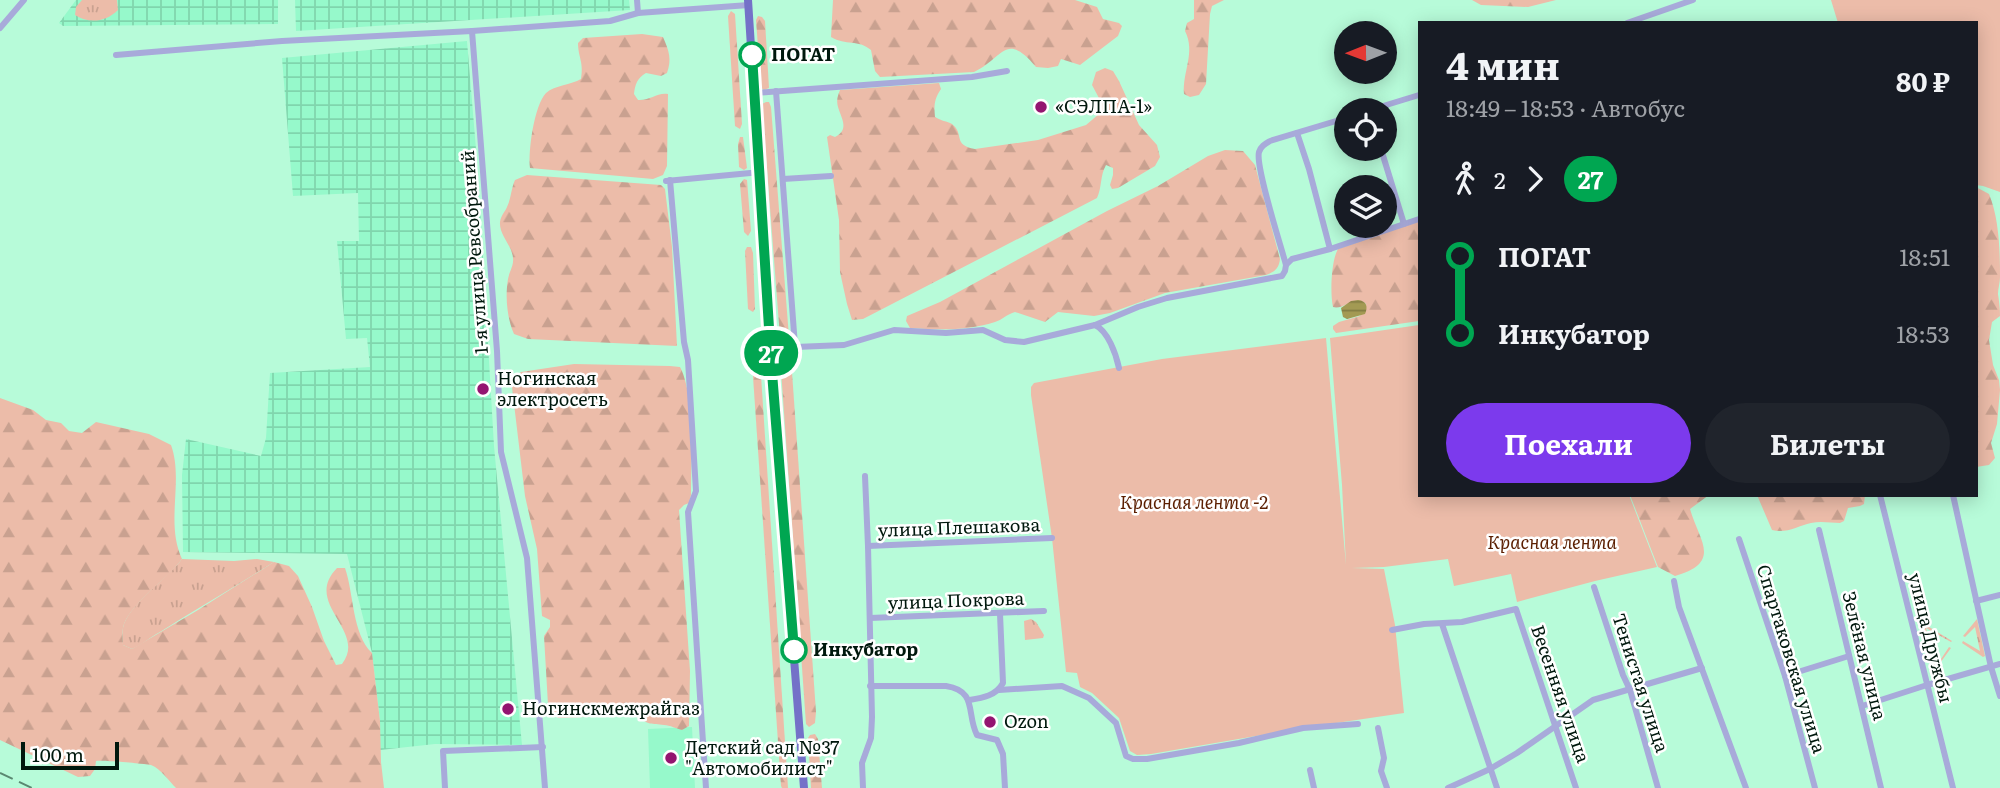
<!DOCTYPE html>
<html lang="ru">
<head>
<meta charset="utf-8">
<style>
	body { margin:0; font-family:Literata,serif; background:#20242c; color:#f1f3f6; height:100vh; display:flex; flex-direction:column; font-size:26px; white-space:nowrap }
	* { box-sizing:border-box; margin:0 }
	p { font-size:23px; color:#9ea1a6 }
	.icon { flex:none; width:38px; height:38px; fill:none; stroke:currentColor; stroke-width:2; stroke-linecap:round; stroke-linejoin:round }
	.map { position:relative; flex:1; overflow:hidden }
	.sheet { position:absolute; left:1418px; top:21px; width:560px; height:476px; display:flex; flex-direction:column; background:#171b24; border-radius:0px; box-shadow:0 4px 18px #0003 }
	.sheet>* { flex:none }
	.badge { padding:0 14px; border-radius:23px; font-size:24px; line-height:46px }
	.needle { width:46px; rotate:269deg }
	.fabs { position:absolute; left:1334px; top:21px; display:grid; gap:14px }
	.fabs a { display:grid; place-items:center; width:63px; height:63px; border-radius:50%; background:#171b24; box-shadow:0 4px 18px #0003; font-size:35px }
	.scale { position:absolute; left:21px; bottom:18px; width:98px; box-sizing:border-box; padding-left:7px; border:4px solid #00180d; border-top:0; font-size:19px; line-height:24px; white-space:nowrap; color:#00180d; -webkit-text-stroke:5px #fff; paint-order:stroke }
	.map>.badge { position:absolute; translate:-50% -50%; box-shadow:0 0 0 4px #fff }
	.legs { display:flex; align-items:center; gap:10px; height:77px; padding:0 28px; font-size:23px }
	.legs p { margin-inline-start:auto }
	.summary { display:flex; align-items:center; justify-content:space-between; height:119px; padding:0 28px }
	h1 { font-size:38px; font-weight:700; line-height:52px }
	.action { display:flex; gap:14px; margin-top:auto; padding:14px 28px }
	.action a { flex:1; height:80px; border-radius:42px; background:#7c3aed; color:#fff; font-size:28px; font-weight:700; line-height:80px; text-align:center }
	.action a+a { background:#20242c; color:#f1f3f6 }
	ul { padding:0 28px; list-style:none }
	li { display:flex; align-items:center; gap:24px; height:77px; font-size:26px }
	li i { display:grid; place-items:center; width:10px; height:100%; margin:0 9px; background:currentColor }
	li i::after { content:''; width:18px; height:18px; margin:-9px; border:5px solid; border-radius:50%; background:#171b24 }
	li p { margin-inline-start:auto }
	li:first-child i { background:linear-gradient(#0000 50%,currentColor 0) }
	li:last-child i { background:linear-gradient(currentColor 50%,#0000 0) }
	.map>svg:first-child { display:block }
</style>
</head>
<body>
<div class="map">
<svg width="2000" height="788" viewBox="0 0 2000 788">
	<defs>
		<pattern id="industrial-grid" width="8" height="8" patternUnits="userSpaceOnUse" patternTransform="scale(1.75)"><rect width="8" height="8" fill="#96f9cb"/><path d="M0 4h8M4 0v8" fill="none" stroke="#80d5ad"/></pattern>
		<pattern id="grass-tufts" width="24" height="20" patternUnits="userSpaceOnUse" patternTransform="scale(1.75)"><rect width="24" height="20" fill="#ecbca9"/><path d="M3 7l-1-3M5 7V3M7 7l1-3M15 17l-1-3M17 17v-4M19 17l1-3" fill="none" stroke="#c9a190"/></pattern>
		<pattern id="forest-firs" width="22" height="20" patternUnits="userSpaceOnUse" patternTransform="scale(1.75)"><rect width="22" height="20" fill="#ecbca9"/><path d="M5 1l3.5 6h-7zM16 11l3.5 6h-7z" fill="#c9a190"/></pattern>
		<pattern id="water-rules" width="6" height="5" patternUnits="userSpaceOnUse" patternTransform="scale(1.75)"><rect width="6" height="5" fill="#a39a53"/><path d="M0 2.5h6" fill="none" stroke="#827d43"/></pattern>
	</defs>
	<rect width="100%" height="100%" fill="#b7fbd9"/>
	<polygon fill="#96f9cb" points="692,727 695,788 650,788 648,729"/>
	<g fill="url(#industrial-grid)">
		<polygon points="76,0 278,0 278,24 63,26 59,23"/>
		<polygon points="295,0 629,0 630,10 296,31"/>
		<polygon points="467,41 478,173 494,446 522,745 435,744 380,750 380,721 372,653 347,554 183,552 182,475 186,439 261,456 266,438 270,373 370,367 367,338 346,339 337,241 359,241 358,193 293,196 282,58"/>
	</g>
	<g fill="url(#grass-tufts)">
		<path d="M82,0H117L118,10C106,22 89,24 75,15L76,7Z"/>
		<path d="M182,559L234,561L257,559L274,562C236,586 198,608 160,632C150,637 142,645 132,649L123,645C123,640 122,633 123,628C127,606 168,578 182,559Z"/>
		<polygon points="1031,619 1036,622 1044,635 1043,638 1025,640 1024,621"/>
		<polygon points="1977,619 1985,656 1983,657 1962,643 1963,641 1980,651 1975,627 1965,637 1963,636"/>
		<polygon points="1921,622 1952,641 1951,642 1926,628 1935,665 1937,665 1949,647 1951,648 1935,670 1933,670"/>
	</g>
	<g fill="url(#forest-firs)">
		<path d="M833,0H1075L1097,7L1103,19L1119,23L1122,26L1118,36L1080,65L1061,59L1058,66L1048,68L1036,67C1005,30 1003,59 974,72L880,77L875,71L871,50C858,39 846,46 831,37Z"/>
		<path d="M1194,0H1224L1212,6L1210,14L1206,84L1199,95L1190,97L1184,94C1182,72 1196,53 1185,31L1187,23L1194,19Z"/>
		<polygon points="1472,0 1556,0 1528,7 1481,5"/>
		<polygon points="731,11 735,14 742,124 740,129 735,126 728,16"/>
		<polygon points="758,16 762,17 765,21 769,88 764,90 761,88 756,20"/>
		<path d="M642,34L663,37C669,51 672,59 667,73L661,76L646,73C637,78 635,85 634,94L638,100C650,101 657,92 668,94L667,166L663,175L653,179L530,168C528,151 534,106 546,93C555,85 571,85 581,79C584,62 578,57 578,43L583,38Z"/>
		<path d="M1105,68L1113,71L1119,81L1139,125L1157,145L1160,157L1155,166L1118,188L1112,189L1110,185L1113,175V168L1106,165C1100,175 1102,188 1097,198L863,319L852,320L847,304L840,272L839,220L827,137L830,135L835,137C850,129 841,118 838,107C836,100 838,95 840,90L939,83L941,89C934,99 934,106 935,117C941,121 947,121 952,124C965,134 952,145 975,149L1038,140L1086,125L1099,114L1100,100L1092,85L1096,72Z"/>
		<polygon points="766,102 769,102 771,107 789,337 785,341 782,340 780,337 762,104"/>
		<polygon points="740,137 743,137 747,168 744,170 739,167 738,144"/>
		<path d="M1225,150L1243,151L1255,165L1280,259C1279,269 1274,272 1266,275L1165,293L1110,313L1094,316L1058,312L1045,322L1015,312C1007,314 1002,320 995,322C967,331 939,330 910,328L906,321L907,316L940,302L1107,211L1158,186L1208,156Z"/>
		<path d="M527,175L661,185L665,189L672,247L677,346L528,339L514,334C507,318 505,297 508,279C509,272 514,266 513,258C512,245 499,235 500,222C501,215 505,212 507,207C511,199 511,189 515,180Z"/>
		<polygon points="744,179 747,180 751,231 748,236 744,232 740,184"/>
		<path d="M1976,187L1989,194C1999,218 2000,250 2000,277C2000,283 1998,288 1998,294C1999,301 2000,308 2000,316L1992,322L1989,340L1993,365L1999,380L2000,390L1997,424L1991,443L1995,458L1989,465L1976,467Z"/>
		<path d="M1419,221V321L1336,333L1333,329V326L1339,322L1360,316L1366,304C1355,294 1345,310 1333,307C1330,294 1331,261 1338,249Z"/>
		<polygon points="747,247 751,247 753,253 755,309 753,312 748,309 745,251"/>
		<polygon points="787,353 791,358 816,712 815,723 809,727 806,724 780,356"/>
		<polygon points="755,357 760,360 788,788 782,788 781,786 752,362"/>
		<path d="M574,364L670,366L680,367C695,395 691,462 691,495L689,503L684,505L679,510L690,671L689,726L682,730C677,729 670,725 664,725C652,723 647,726 638,715L558,718L548,705L544,636L550,627V620L542,616L537,549L525,496L512,387L514,378L521,372Z"/>
		<path d="M0,398L33,410L46,420L61,423L69,431L82,433L96,422L149,434L171,445C184,481 165,522 182,559C168,579 127,606 123,628C122,633 123,640 123,645L132,649L198,610L274,562L289,566L298,576L312,607L324,641L336,665L342,664C368,630 302,604 337,568H345C354,594 352,634 372,653L380,721L381,762L384,788H176C169,781 161,769 151,765C147,764 101,760 96,761L95,769L90,776L78,777L0,740Z"/>
		<path d="M1630,495H1709L1690,509C1699,541 1723,562 1675,576L1658,567Z"/>
		<path d="M1757,495H1865L1864,504L1860,506L1848,508L1844,521L1840,523C1831,523 1821,521 1811,523C1798,526 1786,534 1772,530Z"/>
		<polygon points="815,734 818,739 822,788 811,788 808,738 810,735"/>
	</g>
	<g fill="#ecbca9">
		<polygon points="1831,0 2000,0 2000,192 1983,186 1976,185 1976,23 1838,23"/>
		<polygon points="1419,325 1419,495 1629,495 1657,567 1595,581 1517,602 1511,574 1454,586 1448,559 1384,567 1352,568 1384,569 1395,625 1404,713 1302,728 1151,754 1137,755 1130,751 1119,718 1092,693 1080,687 1077,673 1066,672 1052,538 1031,395 1031,387 1034,383 1162,359 1326,338 1346,565 1342,485 1330,338"/>
	</g>
	<path fill="url(#water-rules)" d="M1358,300C1367,301 1368,307 1365,314L1347,319L1343,317L1341,308L1351,301Z"/>
	<g fill="none" stroke-linecap="round" stroke-linejoin="round">
		<g stroke="#a8aada" stroke-width="6">
			<polyline points="637,0 638,13"/>
			<polyline points="1627,23 1693,0"/>
			<polyline points="0,28 24,0"/>
			<polyline points="472,31 497,351 501,452 527,558 545,788"/>
			<polyline points="116,55 282,41 472,31 610,21 638,13 749,5"/>
			<polyline points="776,91 795,346"/>
			<polyline points="755,93 972,77 1007,71"/>
			<polyline points="1370,110 1419,95"/>
			<polyline points="1297,133 1309,169 1330,249"/>
			<polyline points="1381,149 1404,224"/>
			<polyline points="783,179 831,176"/>
			<polyline points="670,180 684,342 688,360 696,491 688,512 706,788"/>
			<polyline points="666,181 761,172"/>
			<path d="M1286,265C1281,246 1255,166 1259,152C1261,146 1265,144 1270,141L1346,118"/>
			<path d="M1095,325C1108,331 1116,354 1119,368"/>
			<polyline points="771,348 844,345 894,330 946,333 983,330 1005,340 1024,342 1095,325 1138,307 1167,298 1282,276 1285,271 1286,265 1292,259 1330,249 1419,219"/>
			<polyline points="1880,495 1953,788"/>
			<polyline points="1953,495 1991,667 2000,696"/>
			<polyline points="1819,530 1881,788"/>
			<polyline points="1739,539 1785,676 1815,788"/>
			<polyline points="868,546 1052,538"/>
			<polyline points="1674,581 1679,607 1746,788"/>
			<polyline points="1594,587 1623,675 1630,690 1658,788"/>
			<polyline points="1976,601 2000,595"/>
			<polyline points="870,618 1044,611"/>
			<polyline points="1442,624 1497,788"/>
			<polyline points="1392,630 1424,624 1462,622 1516,609 1576,788"/>
			<polyline points="1785,676 1849,656"/>
			<path d="M870,686H946C978,691 966,714 977,735L997,740L1003,754L1005,788"/>
			<polyline points="999,690 1062,686 1089,698 1116,723 1126,756 1133,759 1147,759 1239,743 1303,728 1358,724"/>
			<path d="M969,700C982,698 996,696 1003,683L1000,614"/>
			<polyline points="1862,706 1927,685 2000,664"/>
			<polyline points="1378,728 1384,758 1381,771 1387,788"/>
			<polyline points="1310,770 1314,788"/>
			<polyline points="445,788 443,751 543,747"/>
			<polyline points="863,788 862,763 871,738 872,717 868,546 865,476"/>
			<polyline points="1448,788 1490,769 1517,753 1593,700 1702,668"/>
		</g>
		<polyline stroke="#7471c8" stroke-width="8" points="748,0 771,360 804,788"/>
		<polyline stroke="#5a8871" stroke-width="2" stroke-dasharray="14 7" stroke-linecap="butt" points="0,773 32,788"/>
	</g>
	<g fill="none" stroke-linecap="round" stroke-linejoin="round">
		<g stroke="#fff" stroke-width="16">
			<polyline id="line-1" points="752,55 771,360 794,650"/>
		</g>
		<use href="#line-1" stroke="#00a651" stroke-width="10"/>
	</g>
	<g fill="#fff" stroke="#00a651" stroke-width="3.5">
		<circle cx="752" cy="55" r="12"/>
		<circle cx="794" cy="650" r="12"/>
	</g>
	<g fill="#931570" stroke="#fff" stroke-width="2.5">
		<circle cx="1041" cy="107" r="7"/>
		<circle cx="483" cy="389" r="7"/>
		<circle cx="508" cy="709" r="7"/>
		<circle cx="990" cy="722" r="7"/>
		<circle cx="671" cy="758" r="7"/>
	</g>
	<g text-anchor="middle" stroke-width="5" stroke-linejoin="round" paint-order="stroke">
		<g font-size="18" font-weight="bold" fill="#00180d" stroke="#fff" text-anchor="start">
			<text x="771" y="61">ПОГАТ</text>
			<text x="813" y="656">Инкубатор</text>
		</g>
		<g font-size="18" fill="#00180d" stroke="#fff" text-anchor="start">
			<text x="1055" y="113">«СЭЛПА-1»</text>
			<text x="497" y="385">Ногинская<tspan x="497" dy="21">электросеть</tspan></text>
			<text x="522" y="715">Ногинскмежрайгаз</text>
			<text x="1004" y="728">Ozon</text>
			<text x="685" y="754">Детский сад №37<tspan x="685" dy="21">"Автомобилист"</tspan></text>
		</g>
		<g font-size="18" fill="#00180d" stroke="#fff">
			<text transform="translate(475 252) rotate(-94)" y="6">1-я улица Ревсобраний</text>
			<text transform="translate(959 528) rotate(-2)" y="6">улица Плешакова</text>
			<text transform="translate(956 601) rotate(-2)" y="6">улица Покрова</text>
			<text transform="translate(1930 638) rotate(76)" y="6">улица Дружбы</text>
			<text transform="translate(1864 656) rotate(76)" y="6">Зелёная улица</text>
			<text transform="translate(1791 659) rotate(73)" y="6">Спартаковская улица</text>
			<text transform="translate(1640 683) rotate(72)" y="6">Тенистая улица</text>
			<text transform="translate(1560 694) rotate(71)" y="6">Весенняя улица</text>
		</g>
		<g font-size="18" font-style="italic" fill="#5b1e00" stroke="#fff">
			<text x="1194" y="509">Красная лента -2</text>
			<text x="1552" y="549">Красная лента</text>
		</g>
	</g>
</svg>
<div class="fabs">
<a><svg class="needle" viewBox="-14 -14 28 28"><path d="M0-13l5 13h-10z" fill="#e53935"/><path d="M0 13l5-13h-10z" fill="#9ea1a6"/></svg></a>
<a><svg class="icon" aria-label="locate" viewBox="0 0 24 24"><circle cx="12" cy="12" r="6"/><path d="M12 2v4M12 18v4M2 12h4M18 12h4"/></svg></a>
<a><svg class="icon" aria-label="layers" viewBox="0 0 24 24"><path d="M12 4l9 5-9 5-9-5zM3 14l9 5 9-5"/></svg></a>
</div>
<div class="scale">100 m</div>
<b class="badge" style="left:771px;top:353px;background:#00a651;color:#fff">27</b>
<section class="sheet">
<div class="summary"><div><h1>4 мин</h1><p>18:49 – 18:53 · Автобус</p></div><b>80 ₽</b></div>
<div class="legs"><svg class="icon" aria-label="walk" viewBox="0 0 24 24"><circle cx="13" cy="4" r="2"/><path d="M13 8l-2 6 4 7M11 14l-3 7M7 12l3-4h3l4 4"/></svg>2<svg class="icon" aria-label="forward" viewBox="0 0 24 24"><path d="M9 5l7 7-7 7"/></svg><b class="badge" style="background:#00a651;color:#fff">27</b></div>
<ul>
<li><i style="color:#00a651"></i><b>ПОГАТ</b><p>18:51</p></li>
<li><i style="color:#00a651"></i><b>Инкубатор</b><p>18:53</p></li>
</ul>
<div class="action"><a>Поехали</a><a>Билеты</a></div>
</section>
</div>
</body>
</html>
